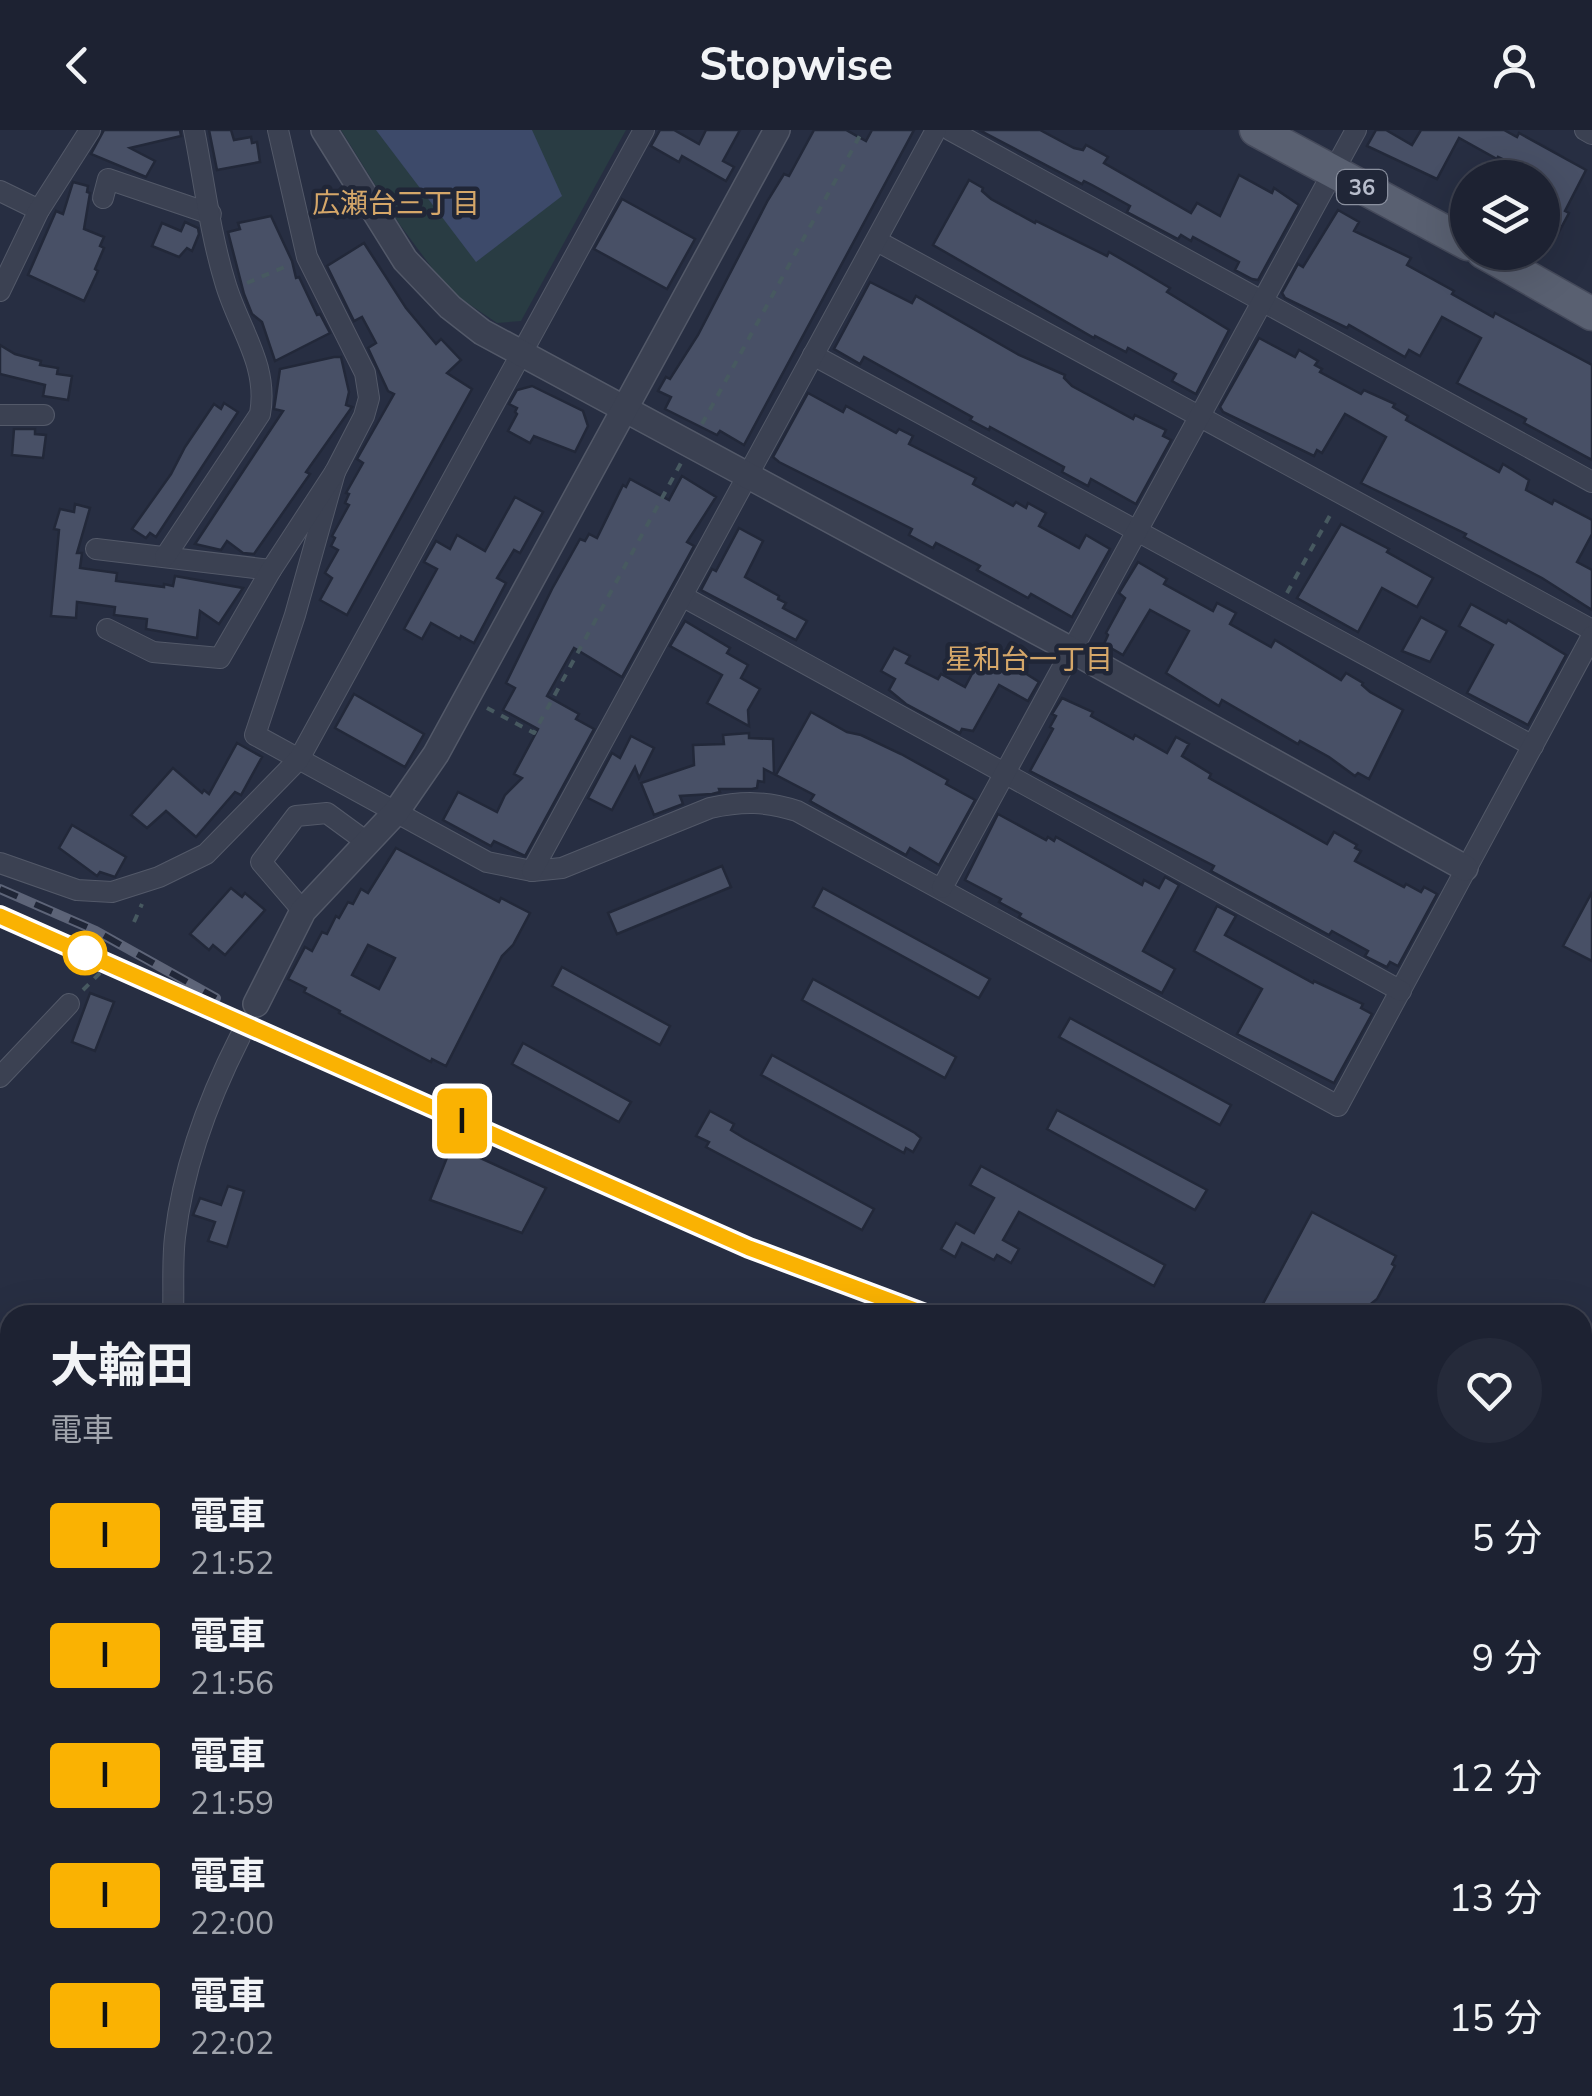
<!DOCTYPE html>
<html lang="ja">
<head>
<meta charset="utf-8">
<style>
	body { margin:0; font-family:"Nunito Sans","Noto Sans JP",sans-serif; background:#252a3a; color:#f1f3f6; height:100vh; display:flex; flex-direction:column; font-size:38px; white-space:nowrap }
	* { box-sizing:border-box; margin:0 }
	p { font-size:32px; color:#a0a4ac }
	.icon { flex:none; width:55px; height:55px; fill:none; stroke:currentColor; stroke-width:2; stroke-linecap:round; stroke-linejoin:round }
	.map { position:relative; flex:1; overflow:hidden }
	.panel { position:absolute; left:0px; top:1175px; width:1592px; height:792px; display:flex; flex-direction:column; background:#1d2232; border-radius:30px 30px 0 0; box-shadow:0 10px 40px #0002,0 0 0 2px #3b3f4d }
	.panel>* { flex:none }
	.badge { padding:0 20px; border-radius:8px; font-size:35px; line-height:65px }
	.fabs { position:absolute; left:1450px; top:30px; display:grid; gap:20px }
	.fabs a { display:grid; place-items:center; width:110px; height:110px; border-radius:50%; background:#1d2232; box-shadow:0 10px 40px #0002,0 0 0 2px #3b3f4d; font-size:50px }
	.map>.badge { position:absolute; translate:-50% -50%; box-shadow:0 0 0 5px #fff }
	.round { display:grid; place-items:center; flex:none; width:105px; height:105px; border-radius:52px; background:#252a3a }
	.summary { display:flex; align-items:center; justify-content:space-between; height:170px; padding:0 50px }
	h1 { font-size:48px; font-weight:700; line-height:75px }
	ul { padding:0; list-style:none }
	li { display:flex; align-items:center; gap:30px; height:120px; padding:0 50px }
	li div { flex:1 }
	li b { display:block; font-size:38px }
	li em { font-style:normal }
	li .badge { min-width:110px; font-weight:700; text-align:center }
	header { display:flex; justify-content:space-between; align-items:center; height:130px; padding:0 50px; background:#1d2232; font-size:45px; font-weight:700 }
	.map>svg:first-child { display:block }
</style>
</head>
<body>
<header><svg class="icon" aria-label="back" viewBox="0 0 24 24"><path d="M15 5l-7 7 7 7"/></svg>Stopwise<svg class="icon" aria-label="person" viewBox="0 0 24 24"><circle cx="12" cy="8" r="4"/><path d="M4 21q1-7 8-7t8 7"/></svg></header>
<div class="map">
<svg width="1592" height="1966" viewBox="0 0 1592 1966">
	<rect width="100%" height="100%" fill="#272e42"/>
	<g fill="#293c43">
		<polygon points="341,0 626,0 521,191 497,193 460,168 438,146 400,95"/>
		<polygon points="1592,1742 1592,1939 1583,1938 1582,1744"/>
		<polygon points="1275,1958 1555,1958 1547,1966 1273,1966"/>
	</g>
	<polygon fill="#3d4a6a" points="376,0 532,0 562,66 476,132"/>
	<g fill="#485066" stroke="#222839" stroke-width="2.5" fill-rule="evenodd">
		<polygon points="104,0 180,0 181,6 130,18 155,31 146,47 91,24"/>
		<polygon points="209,0 231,0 234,10 251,7 252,13 257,12 260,32 217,40"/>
		<polygon points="660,0 674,0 699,14 706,0 740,0 723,31 734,37 726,51 682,26 679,32 651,16"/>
		<polygon points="814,0 846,0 866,11 872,0 914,0 744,315 720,301 717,305 665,279 671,267 658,261 666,247 670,249 698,205 768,70 784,44 789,46"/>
		<polygon points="979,0 1040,0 1074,18 1083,20 1086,15 1108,27 1104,33 1191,83 1197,73 1220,86 1239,45 1272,63 1274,58 1299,75 1258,150 1252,149 1235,140 1239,132 1193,107 1191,111 1181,105 1178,109 1127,82 1130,76 1092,55 1084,51 1082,54"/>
		<polygon points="1376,0 1386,0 1412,15 1421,0 1504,0 1517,7 1519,3 1586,40 1565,81 1569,83 1554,111 1542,105 1542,48 1498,27 1497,29 1459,8 1437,49 1367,16"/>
		<polygon points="969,50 983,58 982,61 991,69 1035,93 1036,91 1107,126 1109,122 1135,137 1170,158 1167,162 1229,200 1196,264 1172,251 1176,244 1128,218 1126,222 1095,206 1094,208 933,115"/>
		<polygon points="73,52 88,56 87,62 90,63 84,99 104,107 100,116 104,118 95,139 98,141 84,171 28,145 56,81 63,84"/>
		<polygon points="622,69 695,109 667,159 594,119"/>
		<polygon points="1338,80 1359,92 1354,101 1411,128 1407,135 1454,161 1452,164 1493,187 1495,183 1592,235 1592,330 1524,293 1526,289 1457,253 1481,208 1442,187 1420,226 1409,220 1405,227 1349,195 1347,198 1285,168 1282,163 1298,134 1303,137"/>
		<polygon points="271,86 292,131 296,148 299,147 317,185 320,184 330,203 275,231 262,192 252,184 244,164 228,102 240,99 238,93"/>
		<polygon points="185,92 198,98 199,104 192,121 187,118 179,127 152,116 162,93 181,101"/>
		<polygon points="364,113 406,178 436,214 441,209 461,230 447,243 472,259 347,485 320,470 332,448 325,443 338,420 331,416 335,408 332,406 349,375 345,373 349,364 346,363 363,333 357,329 394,264 388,261 368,218 376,213 362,187 354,191 327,136"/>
		<polygon points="870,152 912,173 916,166 1019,225 1065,245 1064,248 1072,256 1133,289 1135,285 1166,300 1163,306 1171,310 1136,374 1091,349 1088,356 1062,342 1064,337 990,297 989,300 970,290 972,287 864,227 860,234 834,219"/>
		<polygon points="1259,208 1295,227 1299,220 1318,231 1315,235 1322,239 1320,242 1361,264 1364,260 1395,274 1393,277 1408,286 1406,290 1499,342 1503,334 1529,350 1526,360 1552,374 1554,370 1592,390 1592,404 1577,432 1592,440 1592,480 1542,448 1464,407 1466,404 1361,353 1386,307 1345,284 1322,323 1317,320 1314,326 1223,282 1220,277"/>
		<polygon points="0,215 15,224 41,231 40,235 58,238 57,244 72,246 68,270 43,266 45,255 0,244"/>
		<polygon points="334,227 341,227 349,262 346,275 352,277 306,342 310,344 254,424 243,423 227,411 221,420 195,414 283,281 274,279 280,239"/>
		<polygon points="532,256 583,281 588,296 575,322 534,306 530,313 508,301 517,284 515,282 517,278 509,274 517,260"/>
		<polygon points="808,263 843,282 846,276 896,303 899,299 913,306 909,314 976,348 973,354 1013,376 1016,372 1026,378 1028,373 1046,383 1039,396 1079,418 1086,405 1110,419 1072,487 1031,464 1028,468 977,440 980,436 936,413 933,418 909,405 912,399 779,332 773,327"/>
		<polygon points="224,273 238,282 156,407 150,403 146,408 132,399 171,344 185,317 214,274 221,279"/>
		<polygon points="14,299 35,299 35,304 46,305 43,328 12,325"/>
		<polygon points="682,346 716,367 687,412 694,416 622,547 574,518 547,566 579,584 576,589 594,599 525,726 494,711 491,716 443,690 458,662 497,682 505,665 522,648 514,644 538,599 503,580 515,558 506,553 552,459 580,409 585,411 589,404 597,408 623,355 626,357 630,349 669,370"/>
		<polygon points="515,367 543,382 520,423 514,420 497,448 506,453 474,513 461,506 460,509 431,493 422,509 404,499 437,439 424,432 436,411 450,419 457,405 485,421"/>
		<polygon points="75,374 90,378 77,423 82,423 80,438 117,443 116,451 164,457 164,454 173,456 175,446 243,458 219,494 200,481 197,508 146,499 147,489 114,485 115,477 77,472 76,488 51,486 59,400 54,399 60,379 74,382"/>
		<polygon points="1341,394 1389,419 1387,422 1433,448 1417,477 1382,458 1358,502 1297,468"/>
		<polygon points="739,398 763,411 745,447 779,466 778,469 786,473 783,478 807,491 796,510 701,460 712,439 716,441"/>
		<polygon points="1138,432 1167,449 1164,454 1213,481 1217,473 1236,483 1230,494 1271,517 1275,510 1341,550 1346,543 1363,553 1362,555 1370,562 1403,580 1369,649 1358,643 1355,646 1329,627 1300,611 1298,614 1222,570 1219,576 1166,543 1189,501 1150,480 1123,525 1104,514 1108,505 1106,503 1125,468 1119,463"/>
		<polygon points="1471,474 1506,493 1508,490 1566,525 1528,595 1467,563 1493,515 1459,496"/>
		<polygon points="1421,487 1447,501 1430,532 1402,521"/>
		<polygon points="685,491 730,518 727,523 748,535 741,548 760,559 748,580 749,596 707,573 722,545 670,516"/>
		<polygon points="894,518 910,526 906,533 938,549 941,544 965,557 982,525 1014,542 1017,538 1039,552 1028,571 999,555 973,601 962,599 960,603 906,574 889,560 895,549 881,541"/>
		<polygon points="354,564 424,604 405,637 335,598"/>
		<polygon points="1062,568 1093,582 1091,586 1133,609 1135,605 1167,623 1176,607 1189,614 1182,626 1211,644 1209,648 1327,714 1334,702 1357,715 1355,718 1361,721 1355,731 1404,757 1406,754 1421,762 1424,757 1437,764 1398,836 1390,832 1387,837 1365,826 1368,821 1332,801 1329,805 1211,741 1214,736 1030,641 1053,599 1050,597 1056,586 1052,584"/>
		<polygon points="811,582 847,602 861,605 901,624 948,650 946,654 975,670 939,735 910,718 906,725 883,712 810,671 814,665 776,645"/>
		<polygon points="749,603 749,608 773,609 774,644 764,639 764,652 758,651 757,658 752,659 719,659 720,662 712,664 680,666 683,674 654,685 641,653 694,635 693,615 724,614 723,605"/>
		<polygon points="631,606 654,618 639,648 635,637 612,680 588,668 612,623 620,628"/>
		<polygon points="237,613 262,627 241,665 235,662 196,707 166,681 147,698 131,685 173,638 202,663 204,660 209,664"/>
		<polygon points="998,684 1046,710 1048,707 1054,711 1056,707 1142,755 1144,750 1159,758 1165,747 1179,755 1143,821 1175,839 1162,863 1019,787 1021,784 999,772 1001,769 965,750"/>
		<polygon points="72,695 126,727 115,747 100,742 97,746 59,718"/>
		<path d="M396,718L499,772L501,768L530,783L513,815L502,826L446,936L432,929L431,932L339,883L340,881L304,862L306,858L288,849L305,817L312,821L322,802L327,804L336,786L339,788L348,772L353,774L361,759L368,763ZM368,815L395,828L379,859L352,845Z"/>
		<polygon points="722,736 731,757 617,804 608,783"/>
		<polygon points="231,758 242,767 245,763 265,780 225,825 213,815 209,820 190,804"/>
		<polygon points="823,758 990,849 979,868 813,777"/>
		<polygon points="1592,762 1592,831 1563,816"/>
		<polygon points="1217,776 1236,786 1225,805 1313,853 1314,851 1363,874 1361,878 1372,884 1334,953 1237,904 1262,859 1194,821"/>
		<polygon points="562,837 670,896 660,915 552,856"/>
		<polygon points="813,849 956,927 945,948 802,870"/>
		<polygon points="90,863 114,872 95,921 72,912"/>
		<polygon points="1070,888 1231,975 1220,995 1059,907"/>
		<polygon points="523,913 631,972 619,992 512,934"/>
		<polygon points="772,925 915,1003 921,1008 913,1022 906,1018 904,1023 761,945"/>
		<polygon points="1057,980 1207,1060 1195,1080 1047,999"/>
		<polygon points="710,981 734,994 731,1000 744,1008 874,1079 862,1100 706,1017 709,1012 696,1006"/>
		<polygon points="452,1015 546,1058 522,1103 430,1070"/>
		<polygon points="981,1036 1165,1135 1154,1156 1019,1082 1003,1110 1019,1119 1011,1133 997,1125 994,1130 962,1113 955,1127 941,1119 956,1093 974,1103 994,1068 970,1055"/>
		<polygon points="228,1056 244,1061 227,1117 208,1111 215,1092 193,1085 200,1068 221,1075"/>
		<polygon points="1312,1082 1396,1126 1392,1134 1395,1136 1377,1169 1357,1185 1257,1185"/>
	</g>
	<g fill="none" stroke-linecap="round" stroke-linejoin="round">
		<polyline stroke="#3d4357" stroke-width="20" stroke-dasharray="20 10" stroke-linecap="butt" points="240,907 256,874"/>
		<g stroke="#535969" stroke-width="22">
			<g id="minor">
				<polyline points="950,0 1592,352"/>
				<polyline points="1585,0 1592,4"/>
				<polyline points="0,61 39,80"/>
				<polyline points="103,68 108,49 211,84"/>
				<polyline points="877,111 1592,500"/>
				<polyline points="0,161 39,80 90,0"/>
				<polyline points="813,225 1533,616"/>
				<polyline points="0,285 44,285"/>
				<path d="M335,342L295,485L255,605L487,732L532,741L562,738L710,678C742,671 766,671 797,681L1338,976L1592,506"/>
				<polyline points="96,419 271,440"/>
				<path d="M165,427L260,284C269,234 238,198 225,152C210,103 204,50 194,0"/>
				<polyline points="682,466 1401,861"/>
				<polyline points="107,499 153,522 220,528 271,440 335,342 364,286 369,268 365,243 307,127 278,0"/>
				<polyline points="0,733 77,760 112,762 159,747 206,724 299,629 644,0"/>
				<polyline points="532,741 936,0"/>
				<polyline points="942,758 1356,0"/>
				<polyline points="303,781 261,732 296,686 327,683 368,713"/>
				<polyline points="0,947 69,874"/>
				<path d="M173,1185C174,1159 172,1132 175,1107C183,1037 209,968 240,907"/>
				<polyline points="0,1341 10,1360"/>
				<polyline points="0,1381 10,1379"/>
				<polyline points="1582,1386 1592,1389"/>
				<polyline points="1582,1497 1587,1499 1592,1481"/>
				<polyline points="0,1804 10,1805"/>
				<polyline points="322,1958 327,1966"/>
				<polyline points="98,1966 99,1958"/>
			</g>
		</g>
		<g stroke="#535969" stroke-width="28">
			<g id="tertiary">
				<polyline points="324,0 405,130 450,177 482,202 1073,521 1465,738"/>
				<polyline points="256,874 303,781 396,682 436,624 777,0"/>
			</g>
		</g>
		<g stroke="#454a5b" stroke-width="35">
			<g id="primary">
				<polyline points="1256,0 1468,114"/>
				<polyline points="1483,122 1592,184"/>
			</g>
		</g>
		<g stroke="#475960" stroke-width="4" stroke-dasharray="8 8" stroke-linecap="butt">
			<polyline points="247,153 289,135"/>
			<polyline points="702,294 863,0"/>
			<polyline points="1287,463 1333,380"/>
			<polyline points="487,578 534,603 681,333"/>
			<polyline points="134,792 142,774"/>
			<polyline points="83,860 104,839"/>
		</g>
		<use href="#minor" stroke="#3b4152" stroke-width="20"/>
		<use href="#tertiary" stroke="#3b4152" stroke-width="25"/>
		<use href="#primary" stroke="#596071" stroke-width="32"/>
		<g stroke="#5d6478" stroke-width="10">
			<g id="rail">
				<polyline points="0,759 96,801 216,868"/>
				<polyline points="0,786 749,1118 929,1185"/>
				<polyline points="1582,1336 1592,1339"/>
			</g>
		</g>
		<use href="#rail" stroke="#202637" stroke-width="6" stroke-dasharray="19" stroke-linecap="butt"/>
	</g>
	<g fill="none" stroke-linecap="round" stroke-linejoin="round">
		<g stroke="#fff" stroke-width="22">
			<polyline id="line" points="0,786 749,1118 928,1185"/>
		</g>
		<use href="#line" stroke="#fab202" stroke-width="15"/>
	</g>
	<circle fill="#fff" stroke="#fab202" stroke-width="5" cx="85" cy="823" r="20"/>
	<g text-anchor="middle" stroke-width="9" stroke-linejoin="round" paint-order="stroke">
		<rect fill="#202637" stroke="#8a909f" stroke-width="2.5" x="1337" y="40" width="50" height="34" rx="8"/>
		<g font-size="22" font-weight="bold" fill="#b8bdcc">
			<text x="1362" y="65">36</text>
		</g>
		<g font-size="28" fill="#d5a769" stroke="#202637">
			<text x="396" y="83">広瀬台三丁目</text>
			<text x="1029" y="539">星和台一丁目</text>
		</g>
	</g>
</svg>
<div class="fabs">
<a><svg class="icon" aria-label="layers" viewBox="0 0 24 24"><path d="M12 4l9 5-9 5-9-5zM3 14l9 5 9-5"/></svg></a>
</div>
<b class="badge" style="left:462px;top:991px;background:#fab202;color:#111">I</b>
<section class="panel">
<div class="summary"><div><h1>大輪田</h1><p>電車</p></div><a class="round"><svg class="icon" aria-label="heart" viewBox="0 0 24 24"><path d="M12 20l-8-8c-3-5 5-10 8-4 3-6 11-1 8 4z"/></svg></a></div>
<ul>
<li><span class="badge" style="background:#fab202;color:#111">I</span><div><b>電車</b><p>21:52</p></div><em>5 分</em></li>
<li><span class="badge" style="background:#fab202;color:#111">I</span><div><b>電車</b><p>21:56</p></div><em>9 分</em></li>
<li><span class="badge" style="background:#fab202;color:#111">I</span><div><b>電車</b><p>21:59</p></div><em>12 分</em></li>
<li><span class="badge" style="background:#fab202;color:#111">I</span><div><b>電車</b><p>22:00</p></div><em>13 分</em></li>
<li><span class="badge" style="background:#fab202;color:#111">I</span><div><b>電車</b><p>22:02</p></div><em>15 分</em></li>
</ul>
</section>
</div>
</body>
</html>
